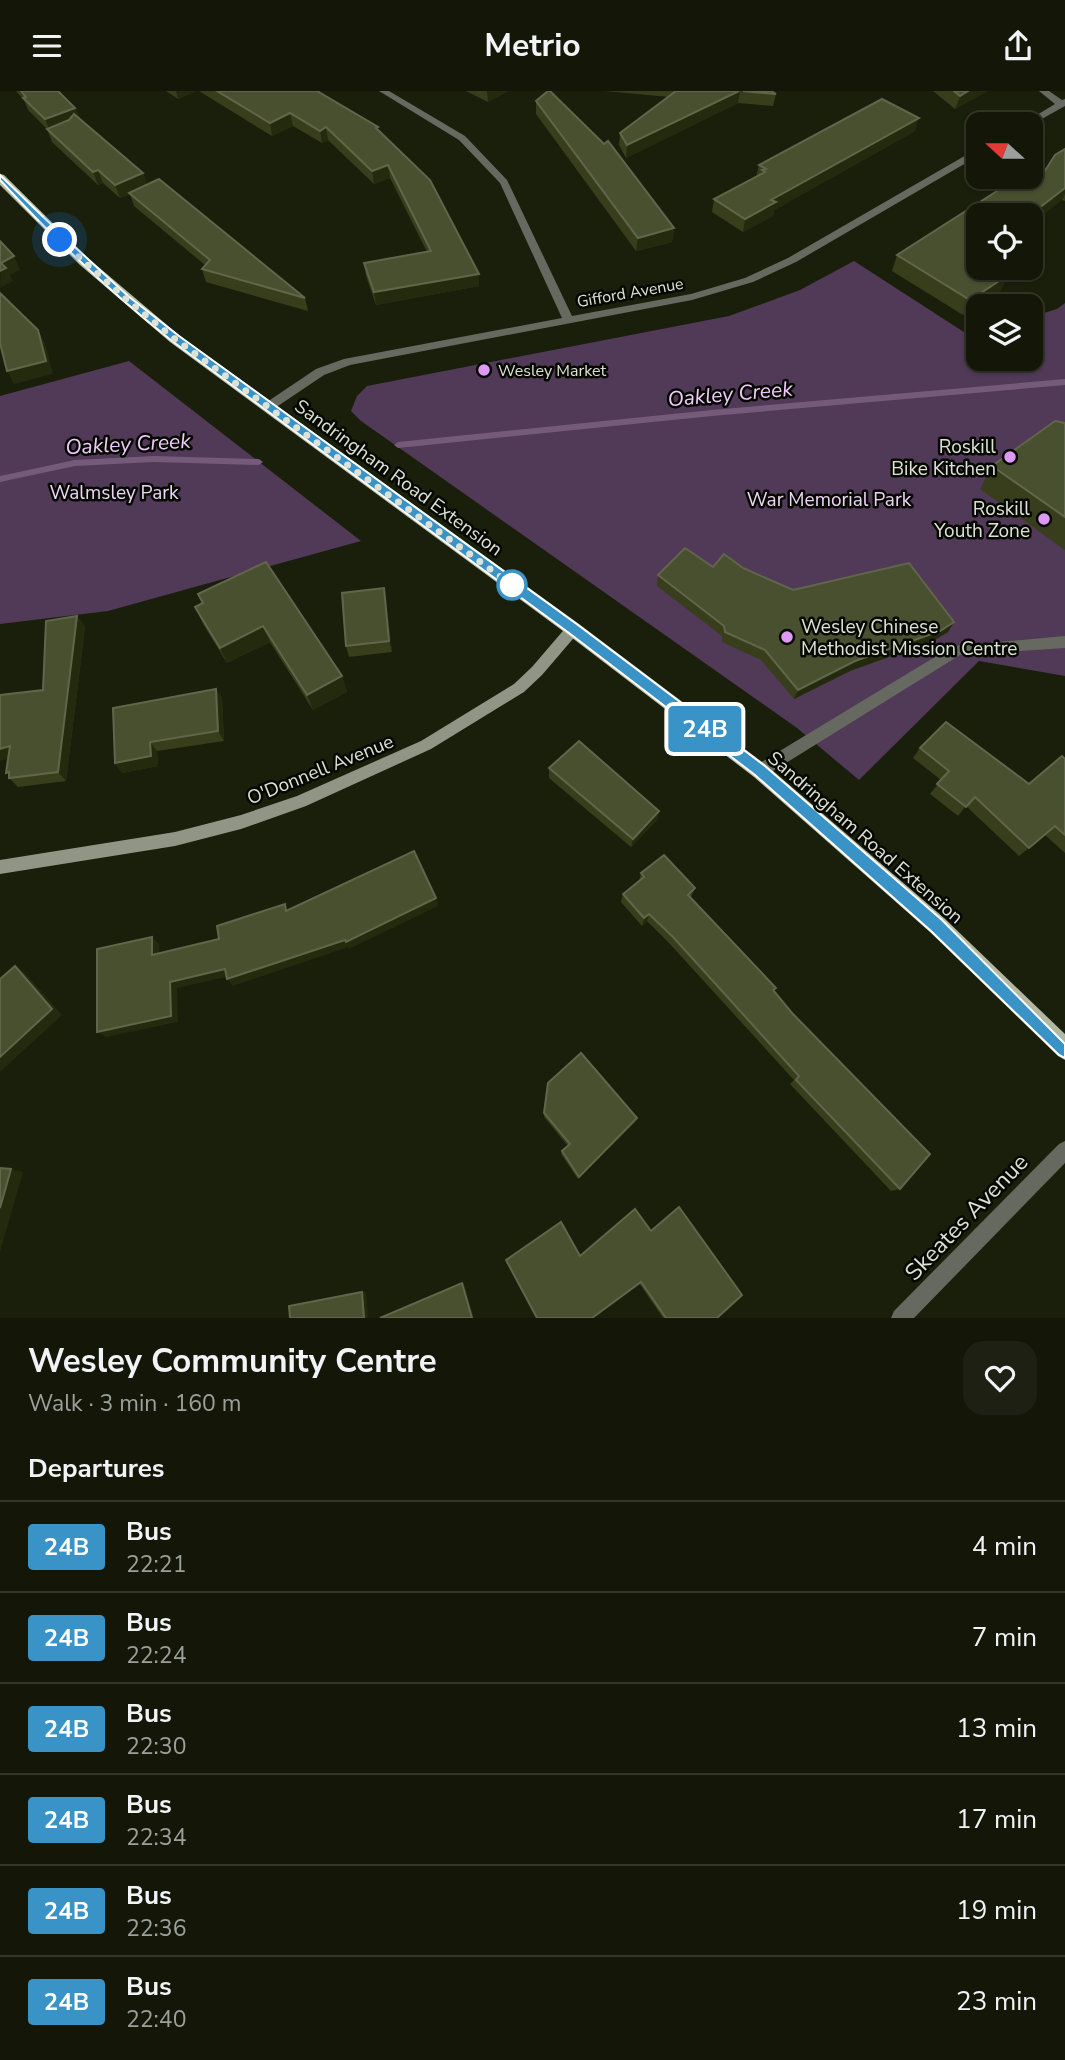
<!DOCTYPE html>
<html lang="en">
<head>
<meta charset="utf-8">
<style>
	body { margin:0; font-family:"Nunito Sans",sans-serif; background:#1d2012; color:#f1f3f6; height:100vh; display:flex; flex-direction:column; font-size:26px; white-space:nowrap }
	* { box-sizing:border-box; margin:0 }
	p { font-size:23px; color:#9d9f9c }
	.icon { flex:none; width:38px; height:38px; fill:none; stroke:currentColor; stroke-width:2; stroke-linecap:round; stroke-linejoin:round }
	.map { position:relative; height:1227px; overflow:hidden }
	.sheet { display:flex; flex-direction:column; background:#141708; flex:1 }
	.sheet>* { flex:none }
	.badge { padding:0 14px; border-radius:5px; font-size:24px; line-height:46px }
	.needle { width:46px; rotate:291deg }
	.tools { position:absolute; left:966px; top:21px; display:grid; gap:14px }
	.tools a { display:grid; place-items:center; width:77px; height:77px; border-radius:14px; background:#141708; box-shadow:0 2px 5px #0004,0 0 0 2px #333629; font-size:35px }
	.you { position:absolute; width:35px; height:35px; margin:-18px; border:5px solid #fff; border-radius:50%; background:#1a73e8; box-shadow:0 0 0 10px #1a73e833 }
	.map>.badge { position:absolute; translate:-50% -50%; box-shadow:0 0 0 4px #fff }
	h2 { padding:0 28px; font-size:26px; line-height:63px }
	.round { display:grid; place-items:center; flex:none; width:74px; height:74px; border-radius:21px; background:#1d2012 }
	.head { display:flex; align-items:center; justify-content:space-between; height:119px; padding:0 28px }
	h1 { font-size:33px; font-weight:700; line-height:52px }
	ul { padding:0; list-style:none }
	li { display:flex; align-items:center; gap:21px; height:91px; padding:0 28px; border-top:2px solid #333629 }
	li div { flex:1 }
	li b { display:block; font-size:26px }
	li em { font-style:normal }
	li .badge { min-width:77px; font-weight:700; text-align:center }
	header { display:flex; justify-content:space-between; align-items:center; height:91px; padding:0 28px; background:#141708; font-size:32px; font-weight:700 }
	.map>svg:first-child { display:block }
</style>
</head>
<body>
<header><svg class="icon" aria-label="menu" viewBox="0 0 24 24"><path d="M4 6h16M4 12h16M4 18h16"/></svg>Metrio<svg class="icon" aria-label="share" viewBox="0 0 24 24"><path d="M12 15V3M7 8l5-5 5 5M5 13v7h14v-7"/></svg></header>
<div class="map">
<svg width="1065" height="1227" viewBox="0 0 1065 1227">
	<rect width="100%" height="100%" fill="#1a1f0b"/>
	<g fill="#513958">
		<polygon points="854,170 970,245 978,243 978,268 1031,268 1031,226 1057,218 1065,212 1065,585 979,570 859,689 797,637 361,330 351,320 357,305 367,295 729,225 800,199"/>
		<polygon points="129,270 361,450 108,520 0,533 0,305"/>
	</g>
	<g fill="none" stroke-linecap="round" stroke-linejoin="round">
		<g fill="#745b79" fill-rule="evenodd">
			<polygon points="1065,288 1065,294 712,325 398,357 394,354 398,351 712,319"/>
			<polygon points="154,365 259,368 263,371 259,374 154,371 75,375 0,391 0,385 75,369"/>
		</g>
		<polygon fill="#66695f" fill-rule="evenodd" points="1065,545 1065,557 960,564 765,685 760,686 755,685 753,680 755,675 953,555"/>
		<g fill="#66695f" fill-rule="evenodd">
			<polygon points="379,0 389,0 465,45 507,89 572,225 691,203 745,187 788,167 975,59 978,58 978,65 796,171 753,191 692,209 350,274 324,284 272,319 264,319 264,313 316,278 344,268 562,227 500,92 459,49"/>
			<polygon points="1039,0 1049,0 1062,9 1065,8 1065,15 1031,34 1022,33 1055,13"/>
			<polygon points="1065,1050 1065,1072 914,1227 891,1227 894,1220 1059,1053"/>
		</g>
		<polygon fill="#919585" fill-rule="evenodd" points="573,533 578,534 580,538 578,542 542,584 524,601 431,658 306,715 241,738 175,755 0,783 0,769 175,741 241,724 297,705 421,650 514,593 532,576 568,534"/>
		<polygon fill="#b2b7a3" fill-rule="evenodd" points="0,83 4,84 89,168 180,245 579,533 766,674 944,827 1065,943 1065,969 1058,965 930,841 754,686 567,543 170,251 80,174 0,94"/>
	</g>
	<g fill="#383e1c">
		<polygon points="16,0 58,0 75,17 80,28 143,82 147,93 305,207 308,220 206,191 202,178 205,174 134,115 130,103 120,107 103,92 98,94 52,51 47,38 28,19 24,9"/>
		<polygon points="166,0 196,0 178,8"/>
		<polygon points="199,0 317,0 379,40 479,195 376,214 366,185 364,172 427,161 390,87 374,93 328,49 322,52 293,35 272,45"/>
		<polygon points="466,0 508,0 488,11"/>
		<polygon points="605,0 771,0 776,3 773,15 738,12 626,67 619,54 620,42 669,6"/>
		<polygon points="933,0 987,0 955,18"/>
		<polygon points="536,10 604,53 674,137 672,151 636,160 536,23"/>
		<polygon points="915,40 774,119 773,125 743,141 712,121 714,108 756,86 759,74"/>
		<polygon points="1065,58 1065,110 1062,109 1031,124 1005,177 1000,180 1008,184 1000,200 963,224 892,180 897,164 1041,86"/>
		<polygon points="1065,332 1065,459 980,398 992,375"/>
		<polygon points="266,471 342,585 347,601 313,619 270,551 227,572 203,533 195,516 202,513 198,503"/>
		<polygon points="743,477 793,499 948,541 933,550 850,580 794,608 761,569 722,551 722,545 657,495 658,484"/>
		<polygon points="386,509 392,561 349,566 346,555"/>
		<polygon points="77,525 85,536 66,690 18,696 9,687 43,599"/>
		<polygon points="216,598 222,608 224,650 157,660 158,675 122,682 115,672"/>
		<polygon points="920,657 1029,693 1065,668 1065,762 1045,744 1019,765 966,715 958,725 930,703 941,689 913,667"/>
		<polygon points="549,677 659,720 657,729 631,756 549,687"/>
		<polygon points="641,782 695,797 691,806 776,897 774,900 900,1098 891,1100 790,993 794,989 670,853 647,830 642,835 621,811 623,803 639,790"/>
		<polygon points="548,992 637,1027 635,1031 578,1088 561,1063 562,1060 568,1055 544,1026"/>
		<polygon points="679,1116 717,1227 663,1227 639,1192 580,1165 651,1140"/>
	</g>
	<g fill="#242a0d">
		<polygon points="176,0 196,0 178,8"/>
		<polygon points="487,0 508,0 488,11"/>
		<polygon points="740,0 738,12 626,67 627,54"/>
		<polygon points="968,0 987,0 955,18 960,5"/>
		<polygon points="75,17 80,29 50,40 45,28"/>
		<polygon points="290,22 293,35 272,45 270,32"/>
		<polygon points="919,27 915,40 774,119 773,125 743,141 745,128 771,109"/>
		<polygon points="326,36 328,49 322,52 320,40"/>
		<polygon points="388,74 390,87 374,93 372,80"/>
		<polygon points="98,79 103,92 98,94 93,81"/>
		<polygon points="143,82 148,95 120,107 115,94"/>
		<polygon points="1065,97 1065,103 1062,109 1031,133 1031,124 1030,124"/>
		<polygon points="674,137 672,151 636,160 638,147"/>
		<polygon points="1038,143 1031,159 1031,148"/>
		<polygon points="14,165 20,179 10,184 13,190 0,197 1,172"/>
		<polygon points="479,183 479,195 376,214 374,201"/>
		<polygon points="1008,184 1000,200 963,224 970,209"/>
		<polygon points="38,239 45,252 53,283 14,293 7,280"/>
		<polygon points="384,497 386,509 392,561 389,550"/>
		<polygon points="77,525 85,536 66,690 58,681"/>
		<polygon points="954,531 948,541 933,550 850,580 794,608 798,599 855,570"/>
		<polygon points="263,535 270,551 227,572 220,557"/>
		<polygon points="342,585 347,601 313,619 307,604"/>
		<polygon points="216,598 222,608 224,650 218,640"/>
		<polygon points="150,651 157,660 158,675 122,682 115,672"/>
		<polygon points="10,655 19,665 0,670 0,658"/>
		<polygon points="659,720 657,729 631,756 633,748"/>
		<polygon points="436,807 438,815 349,858 348,856 233,895 227,888"/>
		<polygon points="649,823 647,830 642,835 644,827"/>
		<polygon points="152,846 159,853 160,870 152,864"/>
		<polygon points="15,875 25,882 62,924 0,981 0,966"/>
		<polygon points="225,878 231,885 177,897 178,931 106,946 97,941 170,891"/>
		<polygon points="637,1027 635,1031 578,1088 579,1086"/>
		<polygon points="11,1078 23,1081 0,1161 0,1117"/>
		<polygon points="462,1192 464,1192 474,1227 472,1227"/>
		<polygon points="362,1201 366,1201 368,1227 364,1227"/>
	</g>
	<g fill="#495030" stroke="#61664a" stroke-width="2">
		<polygon points="21,0 58,0 75,17 45,28 23,7 26,6"/>
		<polygon points="217,0 317,0 378,36 376,37 430,89 479,183 374,201 364,172 431,160 388,74 372,80 326,36 320,40 290,22 270,32"/>
		<polygon points="548,0 550,0 604,53 608,50 674,137 638,147 536,10"/>
		<polygon points="676,0 739,0 627,54 620,42"/>
		<polygon points="743,0 771,0 776,3"/>
		<polygon points="954,0 968,0 960,5"/>
		<polygon points="882,8 919,27 771,109 776,111 745,128 714,108 765,81 762,79 766,78 759,74"/>
		<polygon points="74,23 143,82 115,94 98,79 93,81 47,38 69,29"/>
		<polygon points="1065,58 1065,97 1030,124 978,124 978,177 995,177 1008,184 970,209 897,164 1019,86 1031,86 1031,81 1041,86 1055,64"/>
		<polygon points="159,88 305,207 202,178 210,169 129,102"/>
		<polygon points="1031,139 1038,143 1031,148"/>
		<polygon points="0,150 14,165 1,172 6,177 0,180"/>
		<polygon points="0,202 38,239 46,270 7,280 0,252"/>
		<polygon points="1055,330 1065,332 1065,426 992,375"/>
		<polygon points="685,457 713,476 724,463 743,477 793,499 909,472 954,531 940,540 855,570 798,599 765,559 725,541 724,535 658,484"/>
		<polygon points="266,471 342,585 307,604 263,535 220,557 195,516 203,512 198,503"/>
		<polygon points="384,497 389,550 346,555 342,502"/>
		<polygon points="77,525 58,681 9,687 9,681 6,682 10,655 0,658 0,604 43,599 46,530"/>
		<polygon points="216,598 218,640 150,651 151,665 115,672 113,617"/>
		<polygon points="946,631 1029,693 1062,665 1065,668 1065,744 1055,735 1029,757 975,706 966,716 937,693 949,680 920,657"/>
		<polygon points="579,650 659,720 633,748 549,677"/>
		<polygon points="414,760 436,807 346,851 345,849 227,888 225,878 170,891 171,925 97,941 97,858 152,846 152,864 219,848 217,835 285,813 286,820"/>
		<polygon points="664,764 695,797 688,804 776,897 773,899 792,922 930,1063 900,1098 796,989 799,985 673,846 649,823 644,827 623,803 644,786 641,782"/>
		<polygon points="15,875 52,918 0,966 0,888"/>
		<polygon points="581,962 637,1027 579,1086 562,1060 570,1053 544,1022 548,992"/>
		<polygon points="0,1077 11,1078 0,1117"/>
		<polygon points="679,1116 742,1204 717,1227 666,1227 641,1191 592,1227 537,1227 506,1169 561,1131 580,1165 635,1118 651,1140"/>
		<polygon points="462,1192 472,1227 380,1227"/>
		<polygon points="362,1201 364,1227 290,1227 289,1215"/>
	</g>
	<path fill="#3a93c7" stroke="#fff" stroke-width="2" d="M0,84L64,146L128,205L179,245L578,534L765,675L942,829L1065,953V967L1059,964L931,840L755,684L569,542L172,250C109,200 52,146 0,89Z"/>
	<g fill="none" stroke-linecap="round" stroke-linejoin="round">
		<polyline stroke="#dee1d5" stroke-width="7" stroke-dasharray="0 12.6" points="60,149 125,207 175,248 512,494"/>
	</g>
	<g fill="#dd99f3" stroke="#060802" stroke-width="2.5">
		<circle cx="484" cy="279" r="7"/>
		<circle cx="1010" cy="366" r="7"/>
		<circle cx="1044" cy="428" r="7"/>
		<circle cx="787" cy="546" r="7"/>
	</g>
	<circle fill="#fff" stroke="#3a93c7" stroke-width="3.5" cx="512" cy="494" r="14"/>
	<g text-anchor="middle" stroke-width="5" stroke-linejoin="round" paint-order="stroke">
		<g font-size="16" fill="#dee1d5" stroke="#060802">
			<text transform="translate(630 201) rotate(-10)" y="6">Gifford Avenue</text>
		</g>
		<g font-size="16" fill="#dee1d5" stroke="#060802" text-anchor="start">
			<text x="498" y="285">Wesley Market</text>
		</g>
		<g font-size="19" fill="#dee1d5" stroke="#060802" text-anchor="end">
			<text x="996" y="362">Roskill<tspan x="996" dy="22">Bike Kitchen</tspan></text>
			<text x="1030" y="424">Roskill<tspan x="1030" dy="22">Youth Zone</tspan></text>
			<text x="801" y="542" text-anchor="start">Wesley Chinese<tspan x="801" dy="22">Methodist Mission Centre</tspan></text>
		</g>
		<g font-size="19" fill="#dee1d5" stroke="#060802">
			<text transform="translate(399 386) rotate(36)" y="7">Sandringham Road Extension</text>
			<text transform="translate(320 678) rotate(-22)" y="7">O'Donnell Avenue</text>
			<text transform="translate(866 746) rotate(41)" y="7">Sandringham Road Extension</text>
		</g>
		<g font-size="19" fill="#edd5f5" stroke="#060802">
			<text x="114" y="408">Walmsley Park</text>
			<text x="829" y="415">War Memorial Park</text>
		</g>
		<g font-size="21" font-style="italic" fill="#f0ccfb" stroke="#060802">
			<text transform="translate(730 303) rotate(-5)" y="7">Oakley Creek</text>
			<text transform="translate(128 353) rotate(-3)" y="7">Oakley Creek</text>
		</g>
		<g font-size="23" fill="#dee1d5" stroke="#060802">
			<text transform="translate(966 1126) rotate(-46)" y="8">Skeates Avenue</text>
		</g>
	</g>
</svg>
<div class="tools">
<a><svg class="needle" viewBox="-14 -14 28 28"><path d="M0-13l5 13h-10z" fill="#e53935"/><path d="M0 13l5-13h-10z" fill="#9d9f9c"/></svg></a>
<a><svg class="icon" aria-label="locate" viewBox="0 0 24 24"><circle cx="12" cy="12" r="6"/><path d="M12 2v4M12 18v4M2 12h4M18 12h4"/></svg></a>
<a><svg class="icon" aria-label="layers" viewBox="0 0 24 24"><path d="M12 4l9 5-9 5-9-5zM3 14l9 5 9-5"/></svg></a>
</div>
<div class="you" style="left:60px;top:149px"></div>
<b class="badge" style="left:705px;top:638px;background:#3a93c7;color:#fff">24B</b>
</div>
<section class="sheet">
<div class="head"><div><h1>Wesley Community Centre</h1><p>Walk · 3 min · 160 m</p></div><a class="round"><svg class="icon" aria-label="heart" viewBox="0 0 24 24"><path d="M12 20l-8-8c-3-5 5-10 8-4 3-6 11-1 8 4z"/></svg></a></div>
<h2>Departures</h2>
<ul>
<li><span class="badge" style="background:#3a93c7;color:#fff">24B</span><div><b>Bus</b><p>22:21</p></div><em>4 min</em></li>
<li><span class="badge" style="background:#3a93c7;color:#fff">24B</span><div><b>Bus</b><p>22:24</p></div><em>7 min</em></li>
<li><span class="badge" style="background:#3a93c7;color:#fff">24B</span><div><b>Bus</b><p>22:30</p></div><em>13 min</em></li>
<li><span class="badge" style="background:#3a93c7;color:#fff">24B</span><div><b>Bus</b><p>22:34</p></div><em>17 min</em></li>
<li><span class="badge" style="background:#3a93c7;color:#fff">24B</span><div><b>Bus</b><p>22:36</p></div><em>19 min</em></li>
<li><span class="badge" style="background:#3a93c7;color:#fff">24B</span><div><b>Bus</b><p>22:40</p></div><em>23 min</em></li>
</ul>
</section>
</body>
</html>
